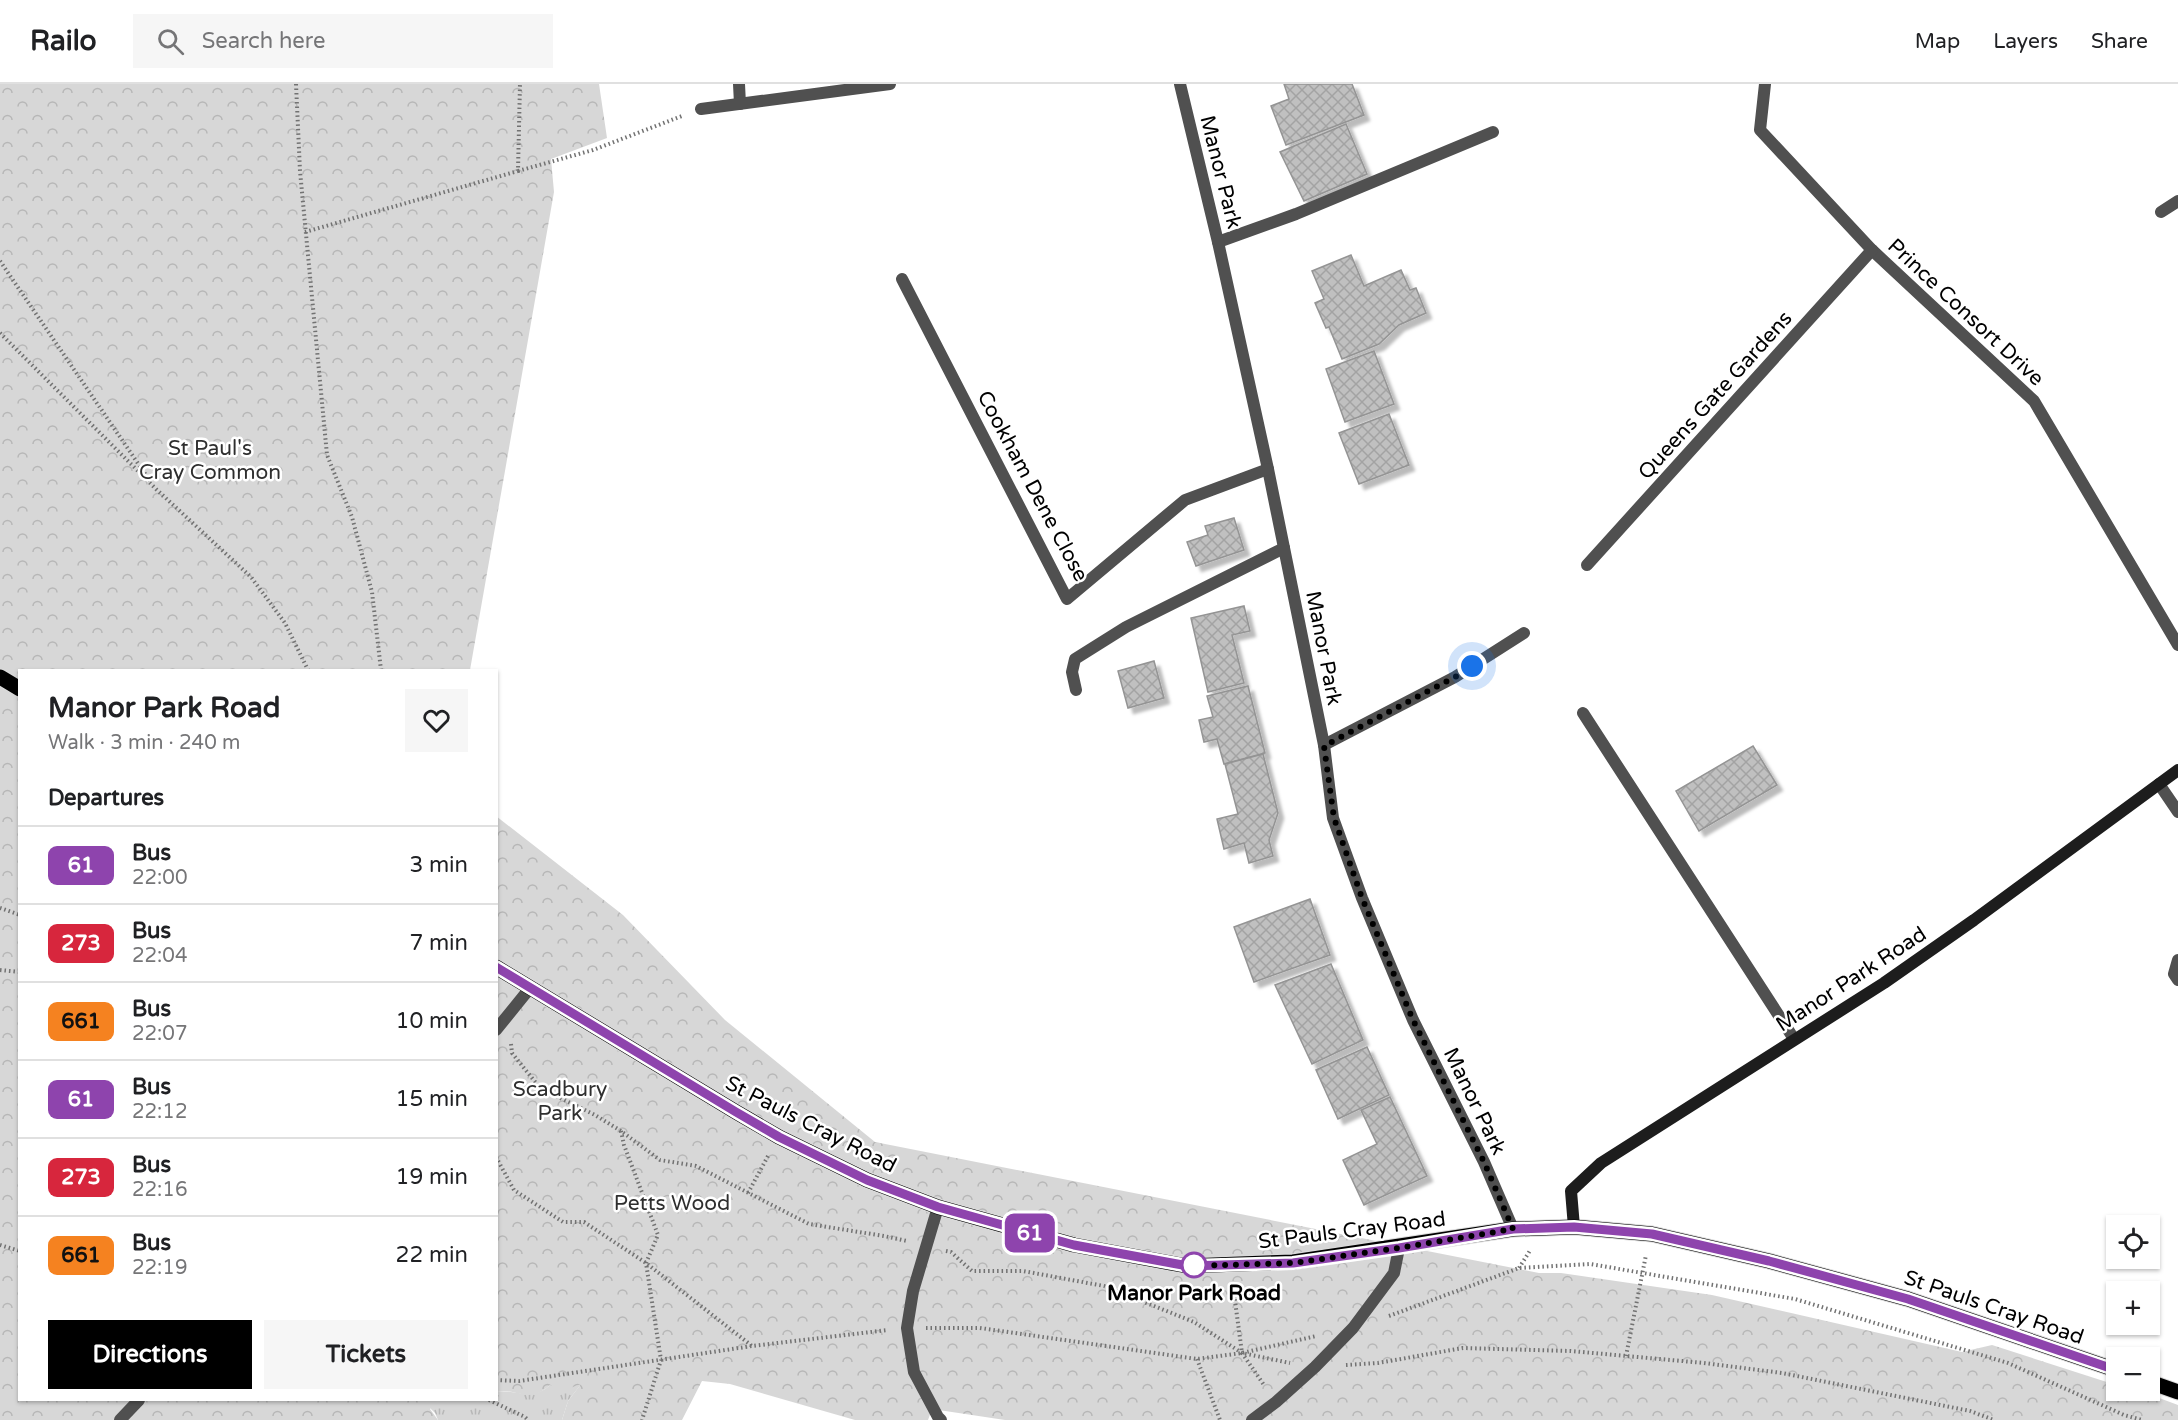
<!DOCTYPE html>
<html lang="en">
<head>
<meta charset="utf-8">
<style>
	body { margin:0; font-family:"Varela Round",sans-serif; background:#f6f6f6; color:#202124; height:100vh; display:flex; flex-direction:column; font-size:22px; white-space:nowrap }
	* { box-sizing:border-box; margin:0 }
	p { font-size:20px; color:#757577 }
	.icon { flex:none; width:33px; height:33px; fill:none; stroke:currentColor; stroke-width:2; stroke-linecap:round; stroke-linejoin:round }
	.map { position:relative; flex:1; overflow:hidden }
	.details { position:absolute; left:18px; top:585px; width:480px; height:732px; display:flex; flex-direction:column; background:#fff; border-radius:0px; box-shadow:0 2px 4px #0004 }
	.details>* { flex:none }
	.badge { padding:0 12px; border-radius:9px; font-size:21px; line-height:39px }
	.controls { position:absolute; left:2106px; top:1131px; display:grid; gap:12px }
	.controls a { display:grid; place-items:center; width:54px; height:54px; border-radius:0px; background:#fff; box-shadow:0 2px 4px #0004; font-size:30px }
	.you { position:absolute; width:30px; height:30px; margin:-15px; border:4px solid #fff; border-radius:50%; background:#1a73e8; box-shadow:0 0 0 9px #1a73e833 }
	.map>.badge { position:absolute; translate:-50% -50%; box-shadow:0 0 0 3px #fff }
	h2 { padding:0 30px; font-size:22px; line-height:54px }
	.round { display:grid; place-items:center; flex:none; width:63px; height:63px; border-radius:0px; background:#f6f6f6 }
	.headline { display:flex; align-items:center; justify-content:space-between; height:102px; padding:0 30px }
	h1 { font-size:28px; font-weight:800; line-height:45px }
	.primary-button { display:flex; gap:12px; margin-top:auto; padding:12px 30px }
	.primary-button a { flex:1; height:69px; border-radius:0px; background:#000; color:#fff; font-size:24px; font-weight:800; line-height:69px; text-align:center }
	.primary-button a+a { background:#f6f6f6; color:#202124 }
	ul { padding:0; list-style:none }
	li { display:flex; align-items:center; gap:18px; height:78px; padding:0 30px; border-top:2px solid #e0e0e0 }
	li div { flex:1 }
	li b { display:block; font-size:22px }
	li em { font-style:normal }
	li .badge { min-width:66px; font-weight:700; text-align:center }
	header { display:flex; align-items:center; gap:36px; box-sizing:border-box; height:84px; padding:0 30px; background:#fff; border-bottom:2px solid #e0e0e0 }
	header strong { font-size:28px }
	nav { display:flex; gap:33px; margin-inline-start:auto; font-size:21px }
	.search { width:420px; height:54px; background:#f6f6f6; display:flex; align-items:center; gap:15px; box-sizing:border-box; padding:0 21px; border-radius:0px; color:#757577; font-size:22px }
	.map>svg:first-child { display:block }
</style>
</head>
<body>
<header>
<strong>Railo</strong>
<div class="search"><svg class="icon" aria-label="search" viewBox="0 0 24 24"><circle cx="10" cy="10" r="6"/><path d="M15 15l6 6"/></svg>Search here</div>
<nav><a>Map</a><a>Layers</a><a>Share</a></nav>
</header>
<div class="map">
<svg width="2178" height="1336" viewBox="0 0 2178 1336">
	<defs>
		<pattern id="grass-tufts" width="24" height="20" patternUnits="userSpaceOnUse" patternTransform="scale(1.5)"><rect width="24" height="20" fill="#d7d7d7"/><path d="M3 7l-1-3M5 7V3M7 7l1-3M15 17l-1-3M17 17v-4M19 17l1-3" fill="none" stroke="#b7b7b7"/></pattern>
		<pattern id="forest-crowns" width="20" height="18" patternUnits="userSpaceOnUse" patternTransform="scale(1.5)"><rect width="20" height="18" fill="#d7d7d7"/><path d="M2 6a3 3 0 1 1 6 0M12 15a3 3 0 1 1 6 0" fill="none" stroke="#b7b7b7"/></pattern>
		<pattern id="building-cross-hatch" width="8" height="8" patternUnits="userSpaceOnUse" patternTransform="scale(1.5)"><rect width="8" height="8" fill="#c0c0c0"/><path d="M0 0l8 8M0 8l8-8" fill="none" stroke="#a3a3a3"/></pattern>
		<filter id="shadow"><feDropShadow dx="5.5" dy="5.5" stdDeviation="1.5" flood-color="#0004"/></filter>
	</defs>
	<rect width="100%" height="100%" fill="#fff"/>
	<path fill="url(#grass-tufts)" d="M582,1299L568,1317L562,1336H438L435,1329L422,1316H496L497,1308C518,1305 531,1318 550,1301Z"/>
	<g fill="url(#forest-crowns)">
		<polygon points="0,0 599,0 607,54 551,75 554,108 470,586 20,586 20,1316 436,1316 430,1325 438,1336 0,1336"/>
		<path d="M496,732L623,831L725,936L875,1058L1539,1189H1561L1712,1211L1962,1268L1992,1261L2116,1301V1306L2143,1308L2178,1321V1336H1005L932,1325L928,1336H855L730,1300L702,1297L682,1336H562L568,1317L581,1300L565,1306L550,1301C528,1321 520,1304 497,1308Z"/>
	</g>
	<g fill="url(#building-cross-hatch)" stroke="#949494" stroke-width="1.5" filter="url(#shadow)">
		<polygon points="1284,0 1352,0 1364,31 1286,61 1271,22 1289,15"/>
		<polygon points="1346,40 1367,90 1304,117 1280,68"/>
		<polygon points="1351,171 1364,202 1401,186 1410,206 1416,204 1426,229 1399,241 1379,260 1342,275 1329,243 1326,244 1315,219 1324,215 1312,187"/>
		<polygon points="1374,267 1394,320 1345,338 1326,285"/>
		<polygon points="1389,330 1409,381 1359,400 1339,349"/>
		<polygon points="1234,434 1244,466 1196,482 1187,458 1208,451 1205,442"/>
		<polygon points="1244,522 1250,547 1232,551 1244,599 1208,608 1191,534"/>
		<polygon points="1154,577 1164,614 1128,624 1118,587"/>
		<polygon points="1248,602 1265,669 1224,680 1217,655 1204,658 1199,636 1213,633 1207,612"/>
		<polygon points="1753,662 1777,701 1699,747 1676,707"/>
		<polygon points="1263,670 1278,729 1269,756 1273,772 1249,779 1244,759 1224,765 1217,735 1238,730 1225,680"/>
		<polygon points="1310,815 1330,871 1254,898 1234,843"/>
		<polygon points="1331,880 1363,956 1312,980 1275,901"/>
		<polygon points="1367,963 1389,1011 1338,1035 1316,986"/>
		<polygon points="1390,1013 1427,1092 1364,1121 1343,1076 1377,1060 1361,1026"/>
	</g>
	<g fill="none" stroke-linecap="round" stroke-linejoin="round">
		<g stroke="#dbdbdb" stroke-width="17">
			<g id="primary">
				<polyline points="0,593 20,605"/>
				<polyline points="496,883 736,1028 779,1053 867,1096 938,1123 1074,1161 1187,1182 1293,1178 1513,1145 1574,1143 1652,1150 1769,1177 1908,1215 2116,1286"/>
				<polyline points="2150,1298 2178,1308"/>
			</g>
		</g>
		<g stroke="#727272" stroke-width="4" stroke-dasharray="1.5 3" stroke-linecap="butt">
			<polyline points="296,0 300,87 327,371 352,433 372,508 381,586"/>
			<polyline points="518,87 593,66 682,32"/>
			<polyline points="305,148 518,87 520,0"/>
			<polyline points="0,177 150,397"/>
			<polyline points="0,249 156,405 251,493 285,539 308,586"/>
			<polyline points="0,824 20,831"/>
			<polyline points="0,886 20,888"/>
			<polyline points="511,960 512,969 540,1004 595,1031 621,1047 660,1076 696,1082 809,1140 884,1152 907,1157"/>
			<polyline points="621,1047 624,1061 658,1151 646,1179 661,1276 642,1336"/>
			<polyline points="496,1073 514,1106 563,1138 584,1138 646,1179 752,1262"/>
			<polyline points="748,1109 768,1072"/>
			<polyline points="0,1161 20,1167"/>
			<polyline points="946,1167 951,1168 972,1187 1023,1187 1104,1202 1194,1238 1242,1269 1290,1279"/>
			<polyline points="1519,1184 1531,1165"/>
			<polyline points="1233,1202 1242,1269 1264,1301"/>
			<polyline points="1389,1232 1519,1184 1590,1180 1795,1215 2008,1279 2124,1331 2142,1336"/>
			<polyline points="926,1244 980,1244 1197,1275 1242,1269 1316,1252"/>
			<polyline points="1626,1272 1646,1171"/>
			<polyline points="1197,1275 1220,1336"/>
			<polyline points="1346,1281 1378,1279 1463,1264 1571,1267 1704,1279 1782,1289 1970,1327 1994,1336"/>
			<polyline points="496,1296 519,1297 752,1262 888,1246"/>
			<polyline points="489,1316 525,1333 528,1336"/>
		</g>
		<g stroke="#505050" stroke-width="12">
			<polyline points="739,0 740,20"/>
			<polyline points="1218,158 1296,130 1493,48"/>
			<polyline points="1076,606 1072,588 1075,575 1126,543 1284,464"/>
			<polyline points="1583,629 1794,955"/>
			<polyline points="1324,661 1455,593 1524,549"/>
			<polyline points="938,1123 913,1207 907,1244 914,1288 938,1333 941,1336"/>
			<polyline points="1252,1336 1276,1318 1315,1283 1353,1244 1394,1189 1399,1164"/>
		</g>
		<g stroke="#505050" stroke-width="12">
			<polyline points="1180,0 1218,158 1268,385 1324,661 1333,734 1362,814 1413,936 1484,1078 1513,1145"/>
			<polyline points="1765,0 1760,46 1872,166 2034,317 2178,561"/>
			<polyline points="701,25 890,0"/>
			<polyline points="2161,128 2178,117"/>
			<polyline points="902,195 1067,515 1185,416 1268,385"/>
			<polyline points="1587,481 1872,166"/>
			<polyline points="2159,700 2178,728"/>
			<polyline points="2178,876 2174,890 2178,896"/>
			<polyline points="496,946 530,904"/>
			<polyline points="120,1336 139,1316"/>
		</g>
		<polyline stroke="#1d1d1d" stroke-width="12" points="1574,1143 1571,1107 1601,1079 1884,899 1974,836 2178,686"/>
		<use href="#primary" stroke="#000" stroke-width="15"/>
	</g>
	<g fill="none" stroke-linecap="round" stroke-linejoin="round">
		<g stroke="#fff" stroke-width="14">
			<polyline id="line" points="496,883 736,1028 779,1053 867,1096 938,1123 1074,1161 1188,1182 1293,1179 1399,1164 1513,1145 1574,1143 1652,1150 1769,1177 1908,1215 2116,1286"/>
		</g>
		<use href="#line" stroke="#8e44ad" stroke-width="9"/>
		<polyline stroke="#000" stroke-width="6" stroke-dasharray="0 10.8" points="1194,1181 1188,1182 1293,1179 1399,1164 1513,1145 1484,1078 1413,936 1362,814 1334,734 1324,662 1455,593 1472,582"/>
	</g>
	<circle fill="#fff" stroke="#8e44ad" stroke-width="3" cx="1194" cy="1181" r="12"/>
	<g text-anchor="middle" stroke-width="5" stroke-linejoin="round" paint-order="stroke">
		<g font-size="21" fill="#000" stroke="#fff">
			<text transform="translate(1221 88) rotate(76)" y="7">Manor Park</text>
			<text transform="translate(1966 228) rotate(43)" y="7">Prince Consort Drive</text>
			<text transform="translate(1715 311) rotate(-48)" y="7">Queens Gate Gardens</text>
			<text transform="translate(1033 402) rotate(62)" y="7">Cookham Dene Close</text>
			<text transform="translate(1324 564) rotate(79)" y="7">Manor Park</text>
			<text transform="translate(1851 895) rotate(-33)" y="7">Manor Park Road</text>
			<text transform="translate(1475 1017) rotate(64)" y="7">Manor Park</text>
			<text transform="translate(811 1040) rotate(27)" y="7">St Pauls Cray Road</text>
			<text transform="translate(1352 1146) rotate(-7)" y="7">St Pauls Cray Road</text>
			<text transform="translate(1994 1223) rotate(19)" y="7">St Pauls Cray Road</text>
		</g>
		<g font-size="21" fill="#2e2e2e" stroke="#fff">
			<text x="210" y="371">St Paul's<tspan x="210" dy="24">Cray Common</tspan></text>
			<text x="560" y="1012">Scadbury<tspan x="560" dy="24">Park</tspan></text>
			<text x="672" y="1126">Petts Wood</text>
		</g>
		<g font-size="21" font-weight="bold" fill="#000" stroke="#fff">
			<text x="1194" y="1216">Manor Park Road</text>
		</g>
	</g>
</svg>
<div class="controls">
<a><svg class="icon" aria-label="locate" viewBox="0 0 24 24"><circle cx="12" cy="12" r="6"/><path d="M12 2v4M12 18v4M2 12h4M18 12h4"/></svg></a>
<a>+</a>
<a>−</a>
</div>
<div class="you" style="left:1472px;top:582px"></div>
<b class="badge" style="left:1030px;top:1149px;background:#8e44ad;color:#fff">61</b>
<section class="details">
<div class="headline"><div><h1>Manor Park Road</h1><p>Walk · 3 min · 240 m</p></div><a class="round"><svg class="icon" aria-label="heart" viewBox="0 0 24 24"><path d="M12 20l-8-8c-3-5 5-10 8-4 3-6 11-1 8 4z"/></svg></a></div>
<h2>Departures</h2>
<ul>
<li><span class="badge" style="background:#8e44ad;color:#fff">61</span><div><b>Bus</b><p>22:00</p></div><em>3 min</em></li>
<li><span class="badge" style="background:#d7263d;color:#fff">273</span><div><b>Bus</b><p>22:04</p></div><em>7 min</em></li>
<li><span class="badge" style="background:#f58220;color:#111">661</span><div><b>Bus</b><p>22:07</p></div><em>10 min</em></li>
<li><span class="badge" style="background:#8e44ad;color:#fff">61</span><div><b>Bus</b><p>22:12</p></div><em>15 min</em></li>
<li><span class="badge" style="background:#d7263d;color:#fff">273</span><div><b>Bus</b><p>22:16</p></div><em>19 min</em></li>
<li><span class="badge" style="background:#f58220;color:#111">661</span><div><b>Bus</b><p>22:19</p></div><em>22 min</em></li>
</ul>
<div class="primary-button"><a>Directions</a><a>Tickets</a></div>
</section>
</div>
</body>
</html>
